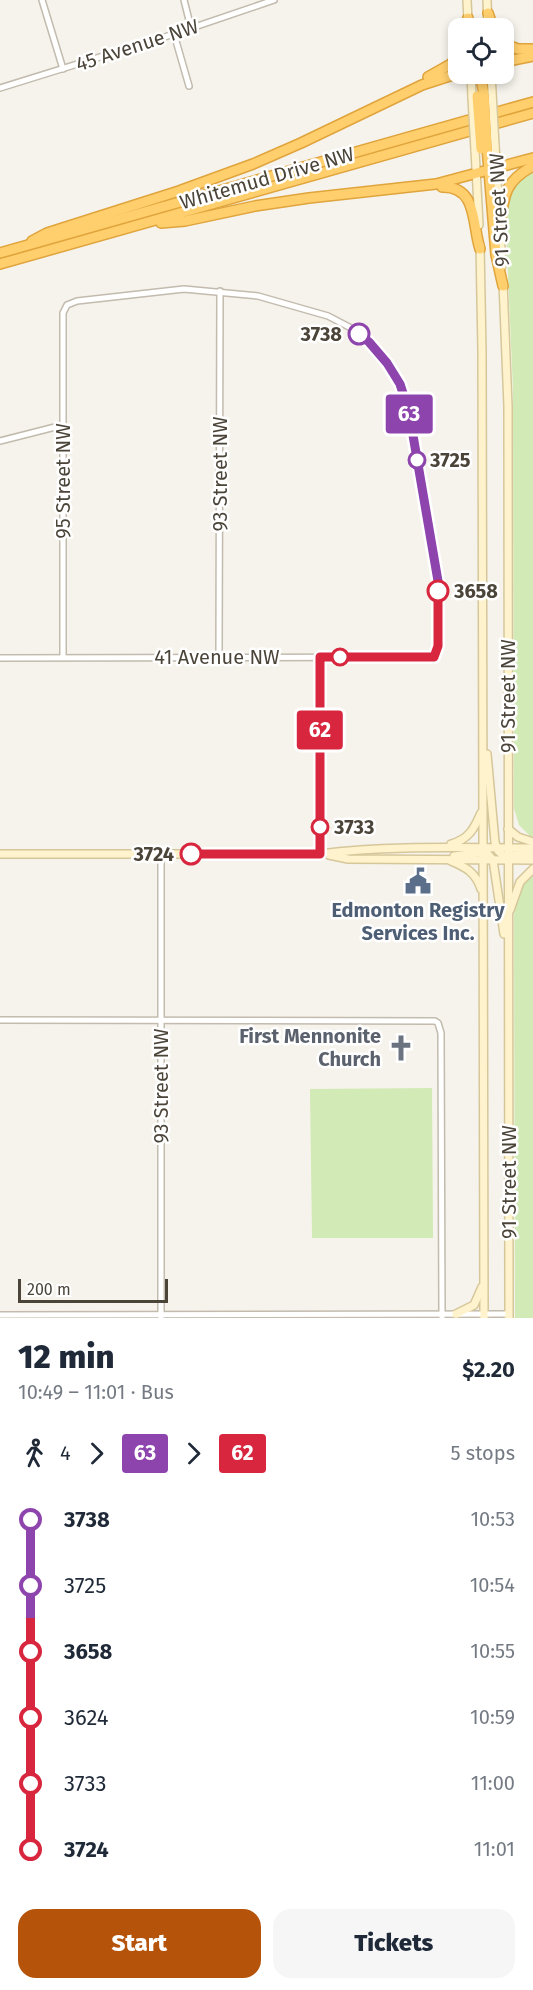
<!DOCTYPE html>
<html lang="en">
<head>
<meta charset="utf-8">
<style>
	body { margin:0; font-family:"Fira Sans",sans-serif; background:#f6f6f7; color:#1f2937; height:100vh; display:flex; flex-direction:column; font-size:22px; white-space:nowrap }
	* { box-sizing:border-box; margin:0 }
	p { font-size:20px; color:#747a83 }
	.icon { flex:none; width:33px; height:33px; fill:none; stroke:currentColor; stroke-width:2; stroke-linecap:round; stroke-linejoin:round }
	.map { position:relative; height:1318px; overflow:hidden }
	.drawer { display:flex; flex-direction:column; background:#fff; flex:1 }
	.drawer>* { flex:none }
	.badge { padding:0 12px; border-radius:4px; font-size:21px; line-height:39px }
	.buttons { position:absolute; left:448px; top:18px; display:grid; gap:12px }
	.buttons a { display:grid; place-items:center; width:66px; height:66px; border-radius:12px; background:#fff; box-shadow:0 3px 9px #0003; font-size:30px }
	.scale { position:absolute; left:18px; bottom:15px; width:150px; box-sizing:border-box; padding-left:6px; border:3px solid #4b4439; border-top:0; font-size:16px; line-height:21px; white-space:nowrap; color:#4b4439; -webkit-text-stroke:4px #fff; paint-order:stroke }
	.map>.badge { position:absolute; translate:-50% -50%; box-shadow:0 0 0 3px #fff }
	.legs { display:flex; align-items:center; gap:9px; height:66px; padding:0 18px; font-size:20px }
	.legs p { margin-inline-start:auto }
	.overview { display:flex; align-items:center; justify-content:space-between; height:102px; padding:0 18px }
	h1 { font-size:33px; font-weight:800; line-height:45px }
	.primary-button { display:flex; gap:12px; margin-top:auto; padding:12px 18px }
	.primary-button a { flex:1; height:69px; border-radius:18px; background:#b45309; color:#fff; font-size:24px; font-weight:800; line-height:69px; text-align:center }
	.primary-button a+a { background:#f6f6f7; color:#1f2937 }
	ul { padding:0 18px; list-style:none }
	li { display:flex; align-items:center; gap:21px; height:66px; font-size:22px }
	li i { display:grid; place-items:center; width:9px; height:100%; margin:0 8px; background:currentColor }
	li i::after { content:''; width:15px; height:15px; margin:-8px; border:4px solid; border-radius:50%; background:#fff }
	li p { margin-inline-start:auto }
	li:first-child i { background:linear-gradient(#0000 50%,currentColor 0) }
	li:last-child i { background:linear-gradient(currentColor 50%,#0000 0) }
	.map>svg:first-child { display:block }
</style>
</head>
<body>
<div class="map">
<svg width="533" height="1318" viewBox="0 0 533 1318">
	<rect width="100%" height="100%" fill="#f6f3ec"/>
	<g fill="#d2eab5">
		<polygon points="533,169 533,839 519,825 514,808 513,389 505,207 510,188"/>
		<path d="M533,873V1318H515L514,915C517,897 520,886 533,873Z"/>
		<polygon points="432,1088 433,1238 312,1238 310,1089"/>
	</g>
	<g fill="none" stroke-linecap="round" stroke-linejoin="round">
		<g stroke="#c2bbae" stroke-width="8">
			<g id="street">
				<polyline points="42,0 63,69"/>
				<polyline points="184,0 191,28"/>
				<polyline points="174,34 189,86"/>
				<polyline points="0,88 174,34 274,0"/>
				<polyline points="0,441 63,425"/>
				<polyline points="219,657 220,291"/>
				<polyline points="320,657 320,854"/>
				<polyline points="0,658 434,657 438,651 438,581 409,412 400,384 387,363 370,341 351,328 328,316 258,296 184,289 77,301 67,305 63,313 63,657"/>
				<polyline points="161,854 161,1318"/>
				<polyline points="0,1020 435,1021 438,1023 441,1033 442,1318"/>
				<polyline points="0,1315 509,1314"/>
			</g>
		</g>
		<g stroke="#d6c79b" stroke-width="10">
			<g id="secondary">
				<polyline points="467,0 468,21"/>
				<polyline points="487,0 488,28"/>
				<polyline points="471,74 472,98"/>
				<polyline points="491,74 492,92"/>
				<polyline points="495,145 502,266"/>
				<polyline points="475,150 479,225"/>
				<polyline points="480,245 482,351 484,1318"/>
				<polyline points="503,283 508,406 509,1318"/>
				<polyline points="487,754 495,842 498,851 508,860"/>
				<polyline points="508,829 518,837 533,842"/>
				<path d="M451,844C469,839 474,829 481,813"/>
				<polyline points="483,848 493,860 504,934"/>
				<path d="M0,854H320C391,845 462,848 533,848"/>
				<polyline points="329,855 348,859 533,860"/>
				<polyline points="506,855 533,854"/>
				<polyline points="454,856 485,852"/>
				<path d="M451,861C466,867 476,873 481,889"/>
				<polyline points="510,910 520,882 533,869"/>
				<polyline points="456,1314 474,1305 482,1287"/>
			</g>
		</g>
		<g stroke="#e0a43c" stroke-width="12">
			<g id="highway">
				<polyline points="488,13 493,28"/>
				<polyline points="465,28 468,18"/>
				<polyline points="504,44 518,49 533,49"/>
				<polyline points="504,62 533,56"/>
				<polyline points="476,74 481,78 484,94"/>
				<polyline points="428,77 451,64 459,53"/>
				<polyline points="487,147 496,255 503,286"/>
				<polyline points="488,170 495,163 496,157"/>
				<path d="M442,187C478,186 472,225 480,249"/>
				<polyline points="161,223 185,221 255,206 309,198 436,184 533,158"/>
				<path d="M500,224C504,195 505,181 533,166"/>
				<polyline points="32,241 47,233 179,191 253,164 301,143 422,85 459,73"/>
				<polyline points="0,253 533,102"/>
				<polyline points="0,264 533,113"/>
			</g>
		</g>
		<use href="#street" stroke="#fff" stroke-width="5"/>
		<use href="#secondary" stroke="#fff3cd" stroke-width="7"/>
		<use href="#highway" stroke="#ffcf6e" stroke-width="9"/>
		<g stroke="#d6c79b" stroke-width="10" stroke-linecap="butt">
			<g id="secondary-bridge">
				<polyline points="492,92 495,145"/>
				<polyline points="472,98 475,150"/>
			</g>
		</g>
		<g stroke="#e0a43c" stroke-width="12" stroke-linecap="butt">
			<g id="highway-bridge">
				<polyline points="484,94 487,147"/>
				<polyline points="477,96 481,149"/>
			</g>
		</g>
		<use href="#secondary-bridge" stroke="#fff3cd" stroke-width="7"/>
		<use href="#highway-bridge" stroke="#ffcf6e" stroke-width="9"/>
	</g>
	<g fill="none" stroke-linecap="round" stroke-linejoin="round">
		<g stroke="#fff" stroke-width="14">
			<polyline id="line-1" points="359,334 369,342 387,363 400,384 409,412 438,581 438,591"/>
		</g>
		<g stroke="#fff" stroke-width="14">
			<polyline id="line-2" points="191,854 320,854 320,657 434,657 438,646 438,591"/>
		</g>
		<use href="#line-1" stroke="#8e44ad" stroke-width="9"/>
		<use href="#line-2" stroke="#d7263d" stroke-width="9"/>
	</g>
	<defs>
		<g id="civic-bare" transform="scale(2.07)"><path d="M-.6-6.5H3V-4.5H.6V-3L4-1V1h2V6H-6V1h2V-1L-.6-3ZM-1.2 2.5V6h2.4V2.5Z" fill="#5c6f8a" stroke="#fff" stroke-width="2.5" paint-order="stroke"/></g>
		<g id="church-bare" transform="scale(2.07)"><path d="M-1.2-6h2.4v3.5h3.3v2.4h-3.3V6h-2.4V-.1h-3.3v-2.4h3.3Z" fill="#6b7280" stroke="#fff" stroke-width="2.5" paint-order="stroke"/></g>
	</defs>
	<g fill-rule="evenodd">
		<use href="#civic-bare" x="418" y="881"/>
		<use href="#church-bare" x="401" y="1048"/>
	</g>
	<g fill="#fff" stroke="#8e44ad" stroke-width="3">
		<circle cx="359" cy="334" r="10"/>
		<circle cx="417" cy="460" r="8"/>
	</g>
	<g fill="#fff" stroke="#d7263d" stroke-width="3">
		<circle cx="438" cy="591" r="10"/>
		<circle cx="340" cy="657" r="8"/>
		<circle cx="320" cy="827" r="8"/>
		<circle cx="191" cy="854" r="10"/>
	</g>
	<g text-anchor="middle" stroke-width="5" stroke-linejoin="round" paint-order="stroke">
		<g font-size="20" fill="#4b4439" stroke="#fff">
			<text transform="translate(137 45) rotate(-18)" y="7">45 Avenue NW</text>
			<text transform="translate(267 178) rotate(-16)" y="7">Whitemud Drive NW</text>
			<text transform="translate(499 210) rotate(-93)" y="7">91 Street NW</text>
			<text transform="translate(220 474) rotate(-90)" y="7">93 Street NW</text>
			<text transform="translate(63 481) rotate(-90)" y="7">95 Street NW</text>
			<text x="217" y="664">41 Avenue NW</text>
			<text transform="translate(508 696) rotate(-90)" y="7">91 Street NW</text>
			<text transform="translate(161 1086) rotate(-90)" y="7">93 Street NW</text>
			<text transform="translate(509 1182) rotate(-90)" y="7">91 Street NW</text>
		</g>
		<g font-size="20" font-weight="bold" fill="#4b4439" stroke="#fff" text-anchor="start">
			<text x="342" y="341" text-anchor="end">3738</text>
			<text x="430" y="467">3725</text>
			<text x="454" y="598">3658</text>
			<text x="334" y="834">3733</text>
			<text x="174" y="861" text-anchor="end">3724</text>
		</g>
		<g font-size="20" font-weight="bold" fill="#4e5e75" stroke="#fff">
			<text x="418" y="917">Edmonton Registry<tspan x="418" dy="23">Services Inc.</tspan></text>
		</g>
		<g font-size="20" font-weight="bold" fill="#5b616d" stroke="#fff" text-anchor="end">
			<text x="381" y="1043">First Mennonite<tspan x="381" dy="23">Church</tspan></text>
		</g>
	</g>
</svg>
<div class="buttons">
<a><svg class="icon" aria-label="locate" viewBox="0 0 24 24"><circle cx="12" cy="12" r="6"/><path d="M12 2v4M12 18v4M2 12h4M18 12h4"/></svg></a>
</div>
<div class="scale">200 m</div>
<b class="badge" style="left:409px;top:414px;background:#8e44ad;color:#fff">63</b>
<b class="badge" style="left:320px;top:730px;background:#d7263d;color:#fff">62</b>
</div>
<section class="drawer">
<div class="overview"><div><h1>12 min</h1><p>10:49 – 11:01 · Bus</p></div><b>$2.20</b></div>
<div class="legs"><svg class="icon" aria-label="walk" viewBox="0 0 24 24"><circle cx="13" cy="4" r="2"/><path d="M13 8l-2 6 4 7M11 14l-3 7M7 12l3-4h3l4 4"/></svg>4<svg class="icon" aria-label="forward" viewBox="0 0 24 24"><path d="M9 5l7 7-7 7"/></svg><b class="badge" style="background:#8e44ad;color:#fff">63</b><svg class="icon" aria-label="forward" viewBox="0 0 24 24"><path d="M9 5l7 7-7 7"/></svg><b class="badge" style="background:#d7263d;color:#fff">62</b><p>5 stops</p></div>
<ul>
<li><i style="color:#8e44ad"></i><b>3738</b><p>10:53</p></li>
<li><i style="color:#8e44ad"></i><span>3725</span><p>10:54</p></li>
<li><i style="color:#d7263d"></i><b>3658</b><p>10:55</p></li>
<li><i style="color:#d7263d"></i><span>3624</span><p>10:59</p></li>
<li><i style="color:#d7263d"></i><span>3733</span><p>11:00</p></li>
<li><i style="color:#d7263d"></i><b>3724</b><p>11:01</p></li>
</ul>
<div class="primary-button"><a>Start</a><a>Tickets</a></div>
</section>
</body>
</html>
